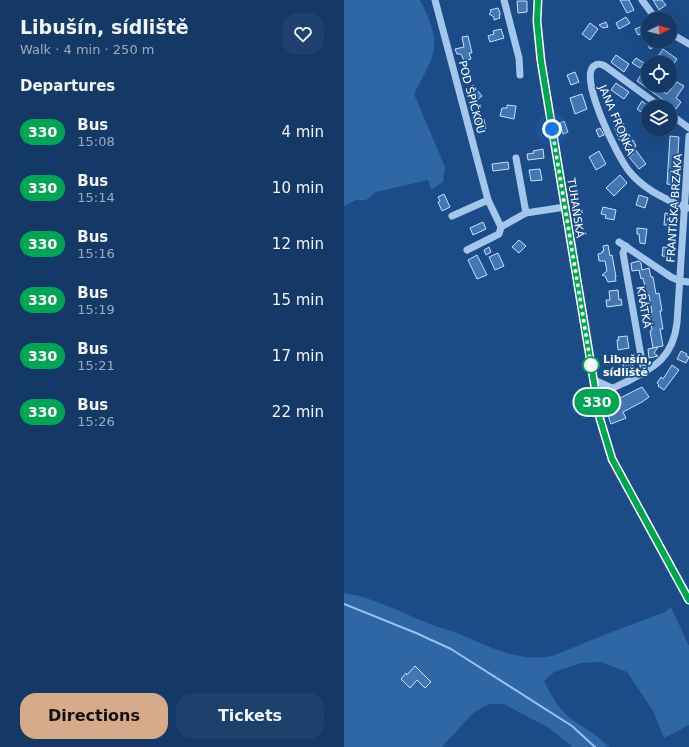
<!DOCTYPE html>
<html lang="en">
<head>
<meta charset="utf-8">
<style>
	body { margin:0; font-family:"DejaVu Sans",sans-serif; background:#1d406c; color:#f1f3f6; height:100vh; display:flex; flex-direction:column; font-size:15px; white-space:nowrap }
	* { box-sizing:border-box; margin:0 }
	p { font-size:13px; color:#9dacbf }
	.icon { flex:none; width:22px; height:22px; fill:none; stroke:currentColor; stroke-width:2; stroke-linecap:round; stroke-linejoin:round }
	.map { position:relative; flex:1; overflow:hidden }
	.details { display:flex; flex-direction:column; background:#143966; width:344px }
	.details>* { flex:none }
	.badge { padding:0 8px; border-radius:13px; font-size:14px; line-height:26px }
	.needle { width:26px; rotate:84deg }
	.buttons { position:absolute; left:297px; top:12px; display:grid; gap:8px }
	.buttons a { display:grid; place-items:center; width:36px; height:36px; border-radius:50%; background:#143966; box-shadow:0 4px 16px #0002,0 0 0 1px #33537a; font-size:20px }
	.you { position:absolute; width:20px; height:20px; margin:-10px; border:3px solid #fff; border-radius:50%; background:#1a73e8; box-shadow:0 0 0 6px #1a73e833 }
	.map>.badge { position:absolute; translate:-50% -50%; box-shadow:0 0 0 2px #fff }
	h2 { padding:0 20px; font-size:15px; line-height:36px }
	.round { display:grid; place-items:center; flex:none; width:42px; height:42px; border-radius:16px; background:#1d406c }
	.summary { display:flex; align-items:center; justify-content:space-between; height:68px; padding:0 20px }
	h1 { font-size:19px; font-weight:700; line-height:30px }
	.button { display:flex; gap:8px; margin-top:auto; padding:8px 20px }
	.button a { flex:1; height:46px; border-radius:16px; background:#d6ab8b; color:#111; font-size:16px; font-weight:700; line-height:46px; text-align:center }
	.button a+a { background:#1d406c; color:#f1f3f6 }
	ul { padding:0; list-style:none }
	li { display:flex; align-items:center; gap:12px; height:56px; padding:0 20px }
	li div { flex:1 }
	li b { display:block; font-size:15px }
	li em { font-style:normal }
	li .badge { min-width:44px; font-weight:700; text-align:center }
	main { display:flex; flex:1; min-height:0 }
	.map>svg:first-child { display:block }
</style>
</head>
<body>
<main>
<section class="details">
<div class="summary"><div><h1>Libušín, sídliště</h1><p>Walk · 4 min · 250 m</p></div><a class="round"><svg class="icon" aria-label="heart" viewBox="0 0 24 24"><path d="M12 20l-8-8c-3-5 5-10 8-4 3-6 11-1 8 4z"/></svg></a></div>
<h2>Departures</h2>
<ul>
<li><span class="badge" style="background:#00a651;color:#fff">330</span><div><b>Bus</b><p>15:08</p></div><em>4 min</em></li>
<li><span class="badge" style="background:#00a651;color:#fff">330</span><div><b>Bus</b><p>15:14</p></div><em>10 min</em></li>
<li><span class="badge" style="background:#00a651;color:#fff">330</span><div><b>Bus</b><p>15:16</p></div><em>12 min</em></li>
<li><span class="badge" style="background:#00a651;color:#fff">330</span><div><b>Bus</b><p>15:19</p></div><em>15 min</em></li>
<li><span class="badge" style="background:#00a651;color:#fff">330</span><div><b>Bus</b><p>15:21</p></div><em>17 min</em></li>
<li><span class="badge" style="background:#00a651;color:#fff">330</span><div><b>Bus</b><p>15:26</p></div><em>22 min</em></li>
</ul>
<div class="button"><a>Directions</a><a>Tickets</a></div>
</section>
<div class="map">
<svg width="345" height="747" viewBox="0 0 345 747">
	<rect width="100%" height="100%" fill="#1b4c88"/>
	<g fill="#2e66a6">
		<path d="M0,0H76C84,16 94,36 89,54C85,67 76,82 70,94L101,167L99,182L87,190L84,180L32,192L22,200H12L0,206Z"/>
		<path d="M0,593C32,598 59,614 89,625C99,629 110,631 120,636C148,648 180,664 211,655L265,633L321,612L327,607L345,646V725L320,738L309,711L283,672L257,662L237,663L210,672L200,681C206,693 214,708 225,717C238,727 253,734 265,747H229L205,728L160,704H145L129,713L98,747H0Z"/>
	</g>
	<g fill="none" stroke-linecap="round" stroke-linejoin="round">
		<polyline stroke="#97c1ee" stroke-width="2" points="0,604 72,633 107,649 228,726 251,747"/>
	</g>
	<g fill="#4476b1" stroke="#c9e0f9">
		<polygon points="276,0 285,0 290,10 283,13"/>
		<polygon points="309,0 318,0 322,5 315,10"/>
		<polygon points="173,1 183,1 183,12 174,13"/>
		<polygon points="154,8 156,13 156,15 155,15 156,18 150,20 150,17 145,14 147,12 146,10"/>
		<polygon points="282,17 286,23 275,29 272,23"/>
		<polygon points="262,22 264,27 259,28 255,25"/>
		<polygon points="246,23 254,29 246,40 238,34"/>
		<polygon points="299,26 302,32 294,35 291,29"/>
		<polygon points="157,29 160,38 146,42 144,36 150,34 149,31"/>
		<polygon points="124,36 128,53 125,53 127,59 120,61 117,54 113,54 111,49 120,47 118,37"/>
		<polygon points="302,41 312,41 314,45 306,49"/>
		<polygon points="319,49 333,59 326,69 326,63 319,63 312,59"/>
		<polygon points="272,55 285,64 280,72 267,62"/>
		<polygon points="292,58 300,63 296,68 288,63"/>
		<polygon points="231,72 235,82 227,85 223,75"/>
		<polygon points="298,73 304,78 304,85 311,85 323,94 333,82 340,86 332,98 337,102 332,109 293,81"/>
		<polygon points="272,83 285,92 280,99 267,90"/>
		<polygon points="129,85 138,96 132,101 123,90"/>
		<polygon points="238,94 243,109 231,114 226,98"/>
		<polygon points="298,101 304,106 304,117 293,109"/>
		<polygon points="163,105 172,106 170,119 156,116 158,108 163,108"/>
		<polygon points="140,119 142,129 137,130 137,128 135,128 133,121"/>
		<polygon points="220,121 224,132 219,134 216,123"/>
		<polygon points="279,123 287,141 289,140 292,146 287,150 280,139 276,141 270,126"/>
		<polygon points="256,128 260,135 255,137 252,130"/>
		<polygon points="326,136 335,137 332,185 323,184"/>
		<polygon points="199,149 200,158 184,160 183,154 190,153 189,151"/>
		<polygon points="291,149 302,164 295,169 285,157 289,154 287,153"/>
		<polygon points="255,151 262,164 252,170 245,157"/>
		<polygon points="164,162 165,169 149,171 148,164"/>
		<polygon points="196,169 198,180 187,181 185,170"/>
		<polygon points="276,175 283,183 270,196 262,188"/>
		<polygon points="100,194 106,207 98,211 94,202 96,201 94,197"/>
		<polygon points="295,195 304,198 301,208 292,205"/>
		<polygon points="259,207 272,210 270,220 261,218 262,215 257,214"/>
		<polygon points="321,213 330,214 329,225 320,225"/>
		<polygon points="139,222 142,229 129,235 126,228"/>
		<polygon points="293,228 303,229 301,244 296,243 295,234 293,234"/>
		<polygon points="175,240 182,246 175,253 168,247"/>
		<polygon points="264,245 266,256 268,255 272,277 271,277 272,281 264,282 261,276 258,275 263,271 261,261 255,261 254,254 258,253 258,251 260,251 259,246"/>
		<polygon points="145,247 147,252 142,255 140,250"/>
		<polygon points="319,247 328,248 328,257 318,256"/>
		<polygon points="154,253 160,266 151,270 145,257"/>
		<polygon points="133,255 143,275 133,279 124,260"/>
		<polygon points="295,261 297,263 298,270 305,268 307,277 309,277 312,294 315,293 318,311 316,311 319,329 316,329 319,346 309,348 306,331 308,330 306,313 308,312 305,295 303,296 299,278 297,279 295,270 288,271 287,263"/>
		<polygon points="274,290 275,300 277,299 278,305 263,307 262,300 266,300 265,291"/>
		<polygon points="283,336 285,348 274,350 273,340 275,340 274,337"/>
		<polygon points="314,347 310,353 314,356 305,358 304,349"/>
		<polygon points="337,351 343,354 342,356 345,357 342,363 333,359"/>
		<polygon points="288,358 289,367 280,368 279,365 280,360"/>
		<polygon points="328,365 335,370 320,390 314,386 315,385 313,383 317,377 319,379"/>
		<polygon points="298,387 305,397 298,402 279,412 282,418 267,424 263,413 275,405 272,400"/>
		<polygon points="71,666 87,682 81,688 73,680 66,688 57,679 62,673 63,675"/>
	</g>
	<g fill="none" stroke-linecap="round" stroke-linejoin="round">
		<g stroke="#a4c6ec" stroke-width="7">
			<polyline points="91,0 144,200"/>
			<polyline points="160,0 175,58 176,75"/>
			<polyline points="194,0 193,21 197,61 256,419 268,459 345,600"/>
			<polyline points="298,0 312,19"/>
			<polyline points="326,33 345,44"/>
			<path d="M317,107L261,66C257,64 254,63 250,66C234,77 274,158 285,171C299,189 320,198 341,208H345"/>
			<polyline points="326,114 345,128"/>
			<polyline points="172,158 182,213"/>
			<polyline points="108,216 144,200 157,227"/>
			<polyline points="275,242 327,277 336,281 345,282"/>
			<polyline points="282,246 279,253 300,373"/>
			<polyline points="123,250 155,234 157,227 182,213 221,207"/>
			<polyline points="250,380 268,388"/>
			<path d="M254,405C256,402 258,398 260,395C266,388 276,385 284,381C312,367 329,356 333,323L345,136"/>
		</g>
	</g>
	<g fill="none" stroke-linecap="round" stroke-linejoin="round">
		<g stroke="#fff" stroke-width="9">
			<polyline id="line" points="194,0 193,21 197,61 256,419 268,459 345,600"/>
		</g>
		<use href="#line" stroke="#00a651" stroke-width="6"/>
		<polyline stroke="#fff" stroke-width="4" stroke-dasharray="0 7.2" points="208,129 247,365"/>
	</g>
	<circle fill="#fff" stroke="#00a651" stroke-width="2" cx="247" cy="365" r="8"/>
	<g text-anchor="middle" stroke-width="3.5" stroke-linejoin="round" paint-order="stroke">
		<g font-size="11" fill="#fff" stroke="#1b4c88">
			<text transform="translate(128 97) rotate(75)" y="4">POD ŠPIČKOU</text>
			<text transform="translate(273 120) rotate(67)" y="4">JANA FROŇKA</text>
			<text transform="translate(232 208) rotate(81)" y="4">TUHAŇSKÁ</text>
			<text transform="translate(330 208) rotate(-86)" y="4">FRANTIŠKA BRZÁKA</text>
			<text transform="translate(300 307) rotate(80)" y="4">KRÁTKÁ</text>
		</g>
		<g font-size="11" font-weight="bold" fill="#fff" stroke="#1b4c88" text-anchor="start">
			<text x="259" y="363">Libušín,<tspan x="259" dy="13">sídliště</tspan></text>
		</g>
	</g>
</svg>
<div class="buttons">
<a><svg class="needle" viewBox="-14 -14 28 28"><path d="M0-13l5 13h-10z" fill="#e53935"/><path d="M0 13l5-13h-10z" fill="#9dacbf"/></svg></a>
<a><svg class="icon" aria-label="locate" viewBox="0 0 24 24"><circle cx="12" cy="12" r="6"/><path d="M12 2v4M12 18v4M2 12h4M18 12h4"/></svg></a>
<a><svg class="icon" aria-label="layers" viewBox="0 0 24 24"><path d="M12 4l9 5-9 5-9-5zM3 14l9 5 9-5"/></svg></a>
</div>
<div class="you" style="left:208px;top:129px"></div>
<b class="badge" style="left:253px;top:402px;background:#00a651;color:#fff">330</b>
</div>
</main>
</body>
</html>
